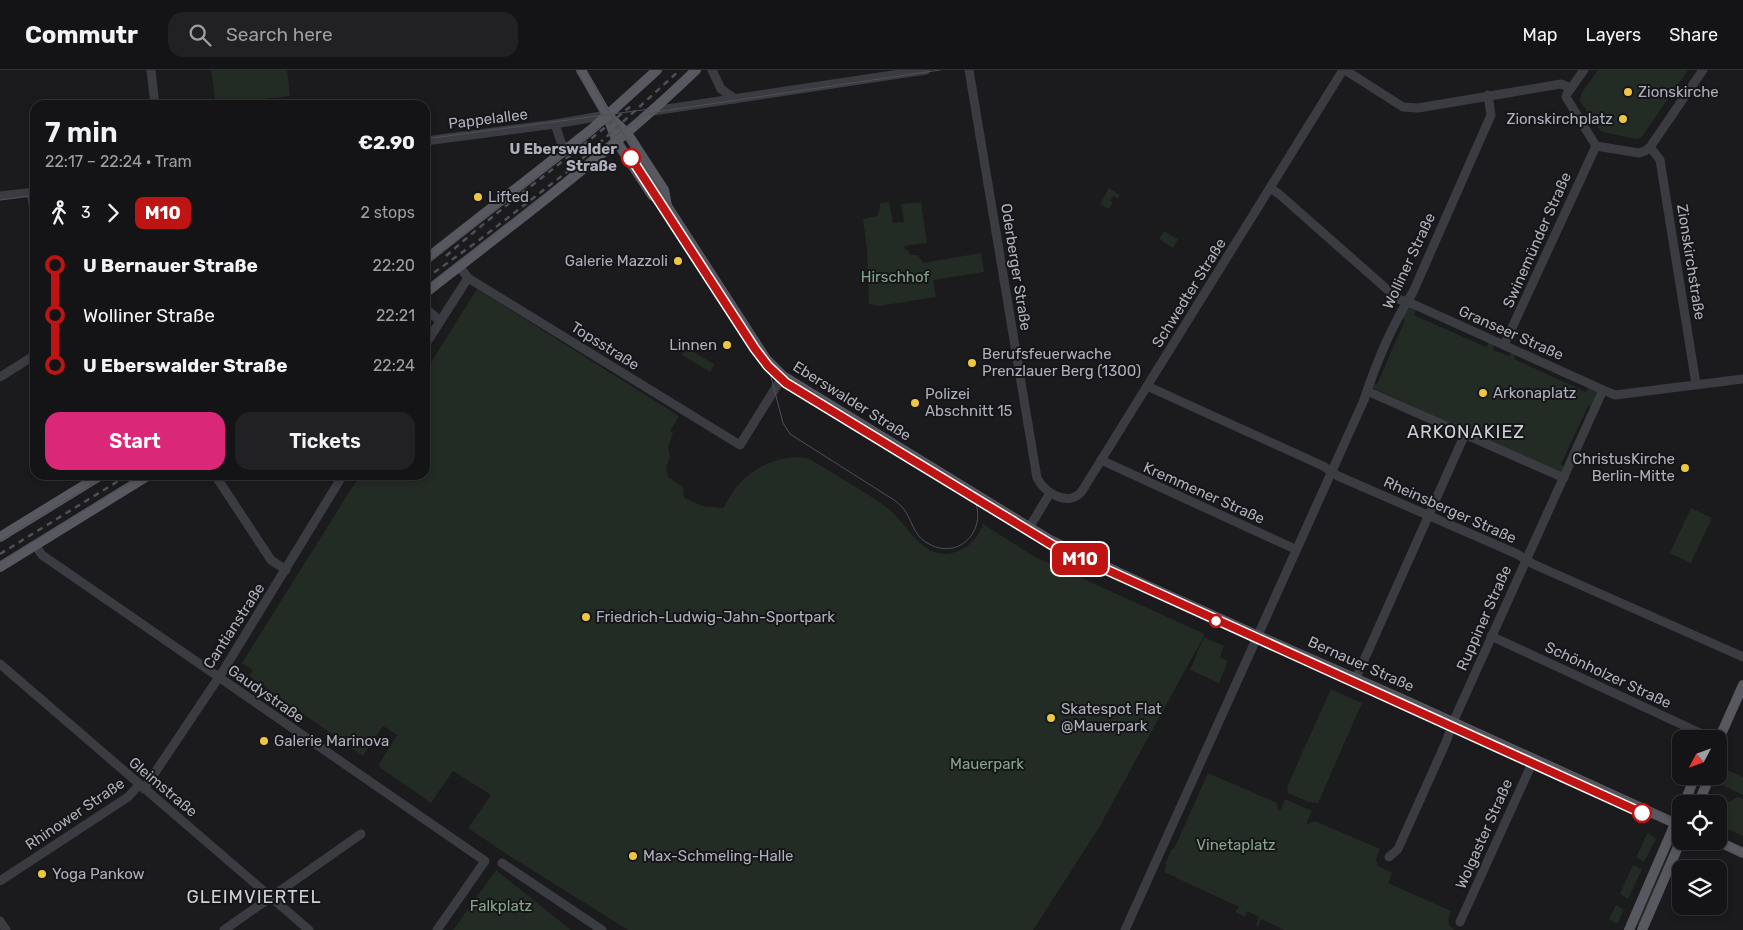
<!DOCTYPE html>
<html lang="en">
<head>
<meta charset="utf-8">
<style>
	body { margin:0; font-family:Rubik,sans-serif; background:#212123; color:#f1f3f6; height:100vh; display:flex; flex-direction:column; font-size:19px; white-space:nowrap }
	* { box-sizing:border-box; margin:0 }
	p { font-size:16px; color:#9d9ea1 }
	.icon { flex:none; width:28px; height:28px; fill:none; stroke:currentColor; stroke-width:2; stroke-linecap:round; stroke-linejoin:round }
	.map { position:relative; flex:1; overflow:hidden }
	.details { position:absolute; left:30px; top:30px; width:400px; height:380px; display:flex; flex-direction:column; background:#141416; border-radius:15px; box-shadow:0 2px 8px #0003,0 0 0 1px #333335 }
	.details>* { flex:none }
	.badge { padding:0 10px; border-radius:8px; font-size:18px; line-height:32px }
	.needle { width:32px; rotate:229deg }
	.buttons { position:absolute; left:1672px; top:660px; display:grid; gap:10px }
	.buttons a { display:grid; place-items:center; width:55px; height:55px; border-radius:10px; background:#141416; box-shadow:0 2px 8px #0003,0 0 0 1px #333335; font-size:25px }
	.map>.badge { position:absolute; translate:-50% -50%; box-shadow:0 0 0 2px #fff }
	.legs { display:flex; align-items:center; gap:8px; height:55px; padding:0 15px; font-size:16px }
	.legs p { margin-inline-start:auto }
	.head { display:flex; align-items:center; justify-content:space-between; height:85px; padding:0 15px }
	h1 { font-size:28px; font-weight:600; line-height:38px }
	.primary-button { display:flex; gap:10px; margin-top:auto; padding:10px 15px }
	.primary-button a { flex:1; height:58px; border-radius:15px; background:#db2777; color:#fff; font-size:20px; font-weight:600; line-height:58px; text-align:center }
	.primary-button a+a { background:#212123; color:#f1f3f6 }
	ul { padding:0 15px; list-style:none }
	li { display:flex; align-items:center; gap:18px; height:50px; font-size:19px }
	li i { display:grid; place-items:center; width:8px; height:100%; margin:0 6px; background:currentColor }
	li i::after { content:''; width:12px; height:12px; margin:-6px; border:4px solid; border-radius:50%; background:#141416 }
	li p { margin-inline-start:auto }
	li:first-child i { background:linear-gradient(#0000 50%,currentColor 0) }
	li:last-child i { background:linear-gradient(currentColor 50%,#0000 0) }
	header { display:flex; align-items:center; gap:30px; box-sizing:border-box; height:70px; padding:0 25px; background:#141416; border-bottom:1px solid #333335 }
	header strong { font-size:24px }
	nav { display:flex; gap:28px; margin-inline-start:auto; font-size:18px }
	.search { width:350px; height:45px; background:#212123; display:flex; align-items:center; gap:12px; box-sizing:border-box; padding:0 18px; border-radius:15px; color:#9d9ea1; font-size:19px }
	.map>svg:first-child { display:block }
</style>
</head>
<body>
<header>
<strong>Commutr</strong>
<div class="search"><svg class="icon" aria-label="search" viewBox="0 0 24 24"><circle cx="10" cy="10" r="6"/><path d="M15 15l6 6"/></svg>Search here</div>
<nav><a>Map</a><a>Layers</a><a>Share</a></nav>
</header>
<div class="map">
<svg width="1743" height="860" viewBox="0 0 1743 860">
	<rect width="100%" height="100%" fill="#1b1a1d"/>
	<g fill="#222b24">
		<polygon points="211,0 287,0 290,26 264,29 265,35 216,35"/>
		<polygon points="1598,0 1688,0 1641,68 1636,69 1602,62 1599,59 1580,31 1581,24"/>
		<polygon points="1109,118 1120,125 1118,129 1113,126 1110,131 1113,132 1109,139 1100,134"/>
		<path d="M889,132L893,153L904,152L901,134L921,132L927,173L904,176L905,180H908L909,184C922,188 914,179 923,193L981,183L984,202L933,210L936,227L879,236L869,234L867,180L863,149L877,146L880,138V133Z"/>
		<polygon points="1164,161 1178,169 1173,178 1159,169"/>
		<path d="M477,219L679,346L670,361L673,363L668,377L670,387L666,397L668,407L683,417L684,428L703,436L723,438C729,428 735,417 744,409C760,394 787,383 810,389C835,405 861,419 885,436C909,453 923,495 958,481C971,476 979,466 983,454L1035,487L1205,564L1097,761L1033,860H628L508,785L468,758L491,725L453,701L431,733L378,696L397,665L383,656L363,686L249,606L253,600L242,593L360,405H425V302Z"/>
		<polygon points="1408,238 1416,240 1414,245 1486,277 1489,272 1494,275 1493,280 1509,286 1511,283 1516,285 1514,289 1586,322 1588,318 1595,320 1598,323 1592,337 1588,336 1561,394 1565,397 1561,402 1558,402 1373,318 1372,312 1377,314 1405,250 1400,248"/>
		<polygon points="686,278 714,294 710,302 682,285"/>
		<polygon points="1691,438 1712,448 1691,493 1670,483"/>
		<polygon points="1204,567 1224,576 1220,587 1228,591 1219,613 1190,600"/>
		<polygon points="1331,619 1362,633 1318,733 1308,732 1288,723 1287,717"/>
		<polygon points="1727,700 1743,707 1743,725 1720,714"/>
		<path d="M1208,703L1277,733L1278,740L1280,741L1285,729L1312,741L1306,755L1315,751L1380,779L1376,789L1378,796L1392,803L1388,813L1451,841C1448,849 1446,854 1454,860H1284L1261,849L1258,857L1256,856L1259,847L1247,841L1245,847L1235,842L1239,837L1164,802L1167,795L1165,794L1172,779H1174Z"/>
		<polygon points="1715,726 1729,732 1738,727 1743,729 1743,766 1719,755 1719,734 1712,734"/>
		<polygon points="1648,763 1656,769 1644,792 1636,787 1647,764"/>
		<polygon points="1673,774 1675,775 1639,856 1637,854"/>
		<polygon points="1633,795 1642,799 1628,829 1620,824"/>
		<polygon points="496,800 571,860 453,860"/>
		<polygon points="1616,835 1624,840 1617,854 1609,849"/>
	</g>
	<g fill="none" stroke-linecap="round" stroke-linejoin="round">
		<g stroke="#3b3c42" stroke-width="9">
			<polyline points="151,0 155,35"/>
			<polyline points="712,0 721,19 735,29"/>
			<path d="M969,0L1037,408C1045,423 1069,438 1082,421L1343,0"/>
			<polyline points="1345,0 1403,37 1418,38 1561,14 1571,18"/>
			<polyline points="1584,0 1567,24 1566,27 1596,76 1639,83 1645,81 1650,77 1703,0"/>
			<polyline points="653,41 926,0"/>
			<polyline points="555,54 564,81"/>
			<polyline points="425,71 555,54 607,45"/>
			<polyline points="1650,77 1660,90 1696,314"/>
			<polyline points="1270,118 1279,124 1398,229 1415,235 1610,323 1615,325 1743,309"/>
			<polyline points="31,122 33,134 35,137"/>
			<polyline points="0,126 35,122"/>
			<polyline points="459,196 468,208 740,375 783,306"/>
			<polyline points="425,238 440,251"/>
			<polyline points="425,275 468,208"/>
			<polyline points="1504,275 1596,76"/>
			<polyline points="0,307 35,285"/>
			<polyline points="1147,316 1323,396 1338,406 1517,484 1533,494 1743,587"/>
			<polyline points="1367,321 1564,408"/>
			<polyline points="1101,390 1295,479"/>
			<polyline points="215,405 271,490 286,500"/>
			<polyline points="1029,458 1050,423"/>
			<polyline points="35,475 42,485 485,791 437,860"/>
			<polyline points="1491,566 1713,669"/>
			<polyline points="0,594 309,860"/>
			<polyline points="1356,608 1465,364"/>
			<polyline points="144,719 223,601 343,405"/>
			<polyline points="1389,787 1398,779 1446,672 1454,650 1603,320"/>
			<polyline points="502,793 602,860"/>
			<polyline points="0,811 128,727 139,715"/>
			<polyline points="0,851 6,860"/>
			<polyline points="1460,852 1534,689"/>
			<polyline points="224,860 361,764"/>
			<path d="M1125,860L1364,330C1376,293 1392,255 1413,222L1491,45L1488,25"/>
		</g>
		<g stroke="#585861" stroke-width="10">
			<polyline points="581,0 607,45 627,63 664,120 667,136"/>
			<polyline points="607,45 617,72 652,125 667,136 766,289 783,306 1050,470 1181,532 1400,628 1681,756"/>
			<polyline points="425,190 592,59 657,0"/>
			<path d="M425,223C517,151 612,81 696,0"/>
			<polyline points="0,467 101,405"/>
			<polyline points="0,497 149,405"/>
			<polyline points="1719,669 1743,615"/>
			<polyline points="1684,734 1695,706"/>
			<polyline points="1698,734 1710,706"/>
			<polyline points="1717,771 1743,783"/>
			<polyline points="1629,860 1681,740"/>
			<polyline points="1642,860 1681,770"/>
		</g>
		<g stroke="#4e5057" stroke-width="1">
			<polyline points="577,0 590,25 603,46"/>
			<polyline points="586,0 606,37 769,287 790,308 1055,469 1681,752"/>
			<polyline points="425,69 650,39"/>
			<polyline points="0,130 35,125"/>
			<polyline points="425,195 600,57 617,47"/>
			<polyline points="425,218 538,130 632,52 642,46 656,42 940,0"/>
			<path d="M756,280L770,303L783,353L790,364L894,430C899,434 904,438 907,444C913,455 916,468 929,474C964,493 994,450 968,420"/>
			<polyline points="0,471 107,405"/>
			<polyline points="0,492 142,405"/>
			<polyline points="1186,537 1236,559"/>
			<polyline points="1468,664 1516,685"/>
			<polyline points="1707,771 1743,787"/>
		</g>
		<g stroke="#4e5057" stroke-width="2.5" stroke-dasharray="6 5" stroke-linecap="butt">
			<path d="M446,186C506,133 571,87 632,35"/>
			<polyline points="425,209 478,171 572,98 680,0"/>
			<polyline points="0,484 128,405"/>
		</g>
	</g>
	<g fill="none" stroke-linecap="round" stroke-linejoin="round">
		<g stroke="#fff" stroke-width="11">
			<polyline id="line-1" points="631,88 755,279 768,296 786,313 1052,475 1642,743"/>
		</g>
		<use href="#line-1" stroke="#be1414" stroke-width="8"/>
	</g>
	<g fill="#eec741" stroke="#161518" stroke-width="2">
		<circle cx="1628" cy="22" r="5"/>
		<circle cx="1623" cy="49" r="5"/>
		<circle cx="478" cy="127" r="5"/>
		<circle cx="678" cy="191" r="5"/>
		<circle cx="727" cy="275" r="5"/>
		<circle cx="972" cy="293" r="5"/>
		<circle cx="1483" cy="323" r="5"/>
		<circle cx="915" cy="333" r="5"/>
		<circle cx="1685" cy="398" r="5"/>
		<circle cx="586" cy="547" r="5"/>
		<circle cx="1051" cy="648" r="5"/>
		<circle cx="264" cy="671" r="5"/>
		<circle cx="633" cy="786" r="5"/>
		<circle cx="42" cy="804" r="5"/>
	</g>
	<g fill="#fff" stroke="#be1414" stroke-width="2.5">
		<circle cx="631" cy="88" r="9"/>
		<circle cx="1216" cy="551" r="6"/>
		<circle cx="1642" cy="743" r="9"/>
	</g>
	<g text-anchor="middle" stroke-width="4" stroke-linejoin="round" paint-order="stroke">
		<g font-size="15" fill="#adb0bc" stroke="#161518" text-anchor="start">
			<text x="1638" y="27">Zionskirche</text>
			<text x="1613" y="54" text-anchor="end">Zionskirchplatz</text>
			<text x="488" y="132">Lifted</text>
			<text x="668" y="196" text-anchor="end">Galerie Mazzoli</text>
			<text x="717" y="280" text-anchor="end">Linnen</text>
			<text x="982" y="289">Berufsfeuerwache<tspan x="982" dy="17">Prenzlauer Berg (1300)</tspan></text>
			<text x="1493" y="328">Arkonaplatz</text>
			<text x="925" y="329">Polizei<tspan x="925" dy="17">Abschnitt 15</tspan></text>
			<text x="1675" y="394" text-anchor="end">ChristusKirche<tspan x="1675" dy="17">Berlin-Mitte</tspan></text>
			<text x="596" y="552">Friedrich-Ludwig-Jahn-Sportpark</text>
			<text x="1061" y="644">Skatespot Flat<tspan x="1061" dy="17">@Mauerpark</tspan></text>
			<text x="274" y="676">Galerie Marinova</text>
			<text x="643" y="791">Max-Schmeling-Halle</text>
			<text x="52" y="809">Yoga Pankow</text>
		</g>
		<g font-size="15" fill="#adb0bc" stroke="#161518">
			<text transform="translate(488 49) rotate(-7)" y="5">Pappelallee</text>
			<text transform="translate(1537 170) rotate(-66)" y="5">Swinemünder Straße</text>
			<text transform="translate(1409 191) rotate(-65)" y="5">Wolliner Straße</text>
			<text transform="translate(1691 192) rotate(81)" y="5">Zionskirchstraße</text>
			<text transform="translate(1016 197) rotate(81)" y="5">Oderberger Straße</text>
			<text transform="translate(1189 223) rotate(-58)" y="5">Schwedter Straße</text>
			<text transform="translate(1511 263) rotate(24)" y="5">Granseer Straße</text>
			<text transform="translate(605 276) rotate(32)" y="5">Topsstraße</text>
			<text transform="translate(852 331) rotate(32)" y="5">Eberswalder Straße</text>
			<text transform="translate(1204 423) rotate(24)" y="5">Kremmener Straße</text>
			<text transform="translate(1450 440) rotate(24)" y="5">Rheinsberger Straße</text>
			<text transform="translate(1484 548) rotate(-66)" y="5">Ruppiner Straße</text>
			<text transform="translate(234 556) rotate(-57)" y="5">Cantianstraße</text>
			<text transform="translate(1361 594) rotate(24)" y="5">Bernauer Straße</text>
			<text transform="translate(1608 605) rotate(25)" y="5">Schönholzer Straße</text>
			<text transform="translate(266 624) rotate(35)" y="5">Gaudystraße</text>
			<text transform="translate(163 717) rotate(40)" y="5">Gleimstraße</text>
			<text transform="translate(75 744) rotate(-34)" y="5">Rhinower Straße</text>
			<text transform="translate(1484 764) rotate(-66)" y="5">Wolgaster Straße</text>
		</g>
		<g font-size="15" font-weight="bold" fill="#adb0bc" stroke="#161518" text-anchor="end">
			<text x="617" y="84">U Eberswalder<tspan x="617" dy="17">Straße</tspan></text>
		</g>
		<g font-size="15" fill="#85a68b" stroke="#161518">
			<text x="895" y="212">Hirschhof</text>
			<text x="987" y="699">Mauerpark</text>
			<text x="1236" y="780">Vinetaplatz</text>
			<text x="501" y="841">Falkplatz</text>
		</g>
		<g font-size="18" letter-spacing="1" fill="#ced0d8" stroke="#161518">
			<text x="1466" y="368">ARKONAKIEZ</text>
			<text x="254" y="833">GLEIMVIERTEL</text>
		</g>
	</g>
</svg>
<div class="buttons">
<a><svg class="needle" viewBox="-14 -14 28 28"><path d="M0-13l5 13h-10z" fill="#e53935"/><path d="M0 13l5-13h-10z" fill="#9d9ea1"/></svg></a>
<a><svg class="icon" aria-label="locate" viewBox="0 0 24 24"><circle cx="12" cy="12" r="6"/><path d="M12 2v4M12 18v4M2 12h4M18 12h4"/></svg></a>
<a><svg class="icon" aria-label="layers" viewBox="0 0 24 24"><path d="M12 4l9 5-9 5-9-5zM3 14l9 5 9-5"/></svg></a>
</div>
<b class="badge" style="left:1080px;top:489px;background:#be1414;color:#fff">M10</b>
<section class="details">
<div class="head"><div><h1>7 min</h1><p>22:17 – 22:24 · Tram</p></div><b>€2.90</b></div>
<div class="legs"><svg class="icon" aria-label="walk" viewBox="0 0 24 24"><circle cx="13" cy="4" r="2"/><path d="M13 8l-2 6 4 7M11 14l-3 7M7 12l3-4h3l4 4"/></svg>3<svg class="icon" aria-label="forward" viewBox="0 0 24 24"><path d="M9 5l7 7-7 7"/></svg><b class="badge" style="background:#be1414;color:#fff">M10</b><p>2 stops</p></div>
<ul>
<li><i style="color:#be1414"></i><b>U Bernauer Straße</b><p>22:20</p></li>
<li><i style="color:#be1414"></i><span>Wolliner Straße</span><p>22:21</p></li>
<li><i style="color:#be1414"></i><b>U Eberswalder Straße</b><p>22:24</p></li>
</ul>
<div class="primary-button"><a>Start</a><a>Tickets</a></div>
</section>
</div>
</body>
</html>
